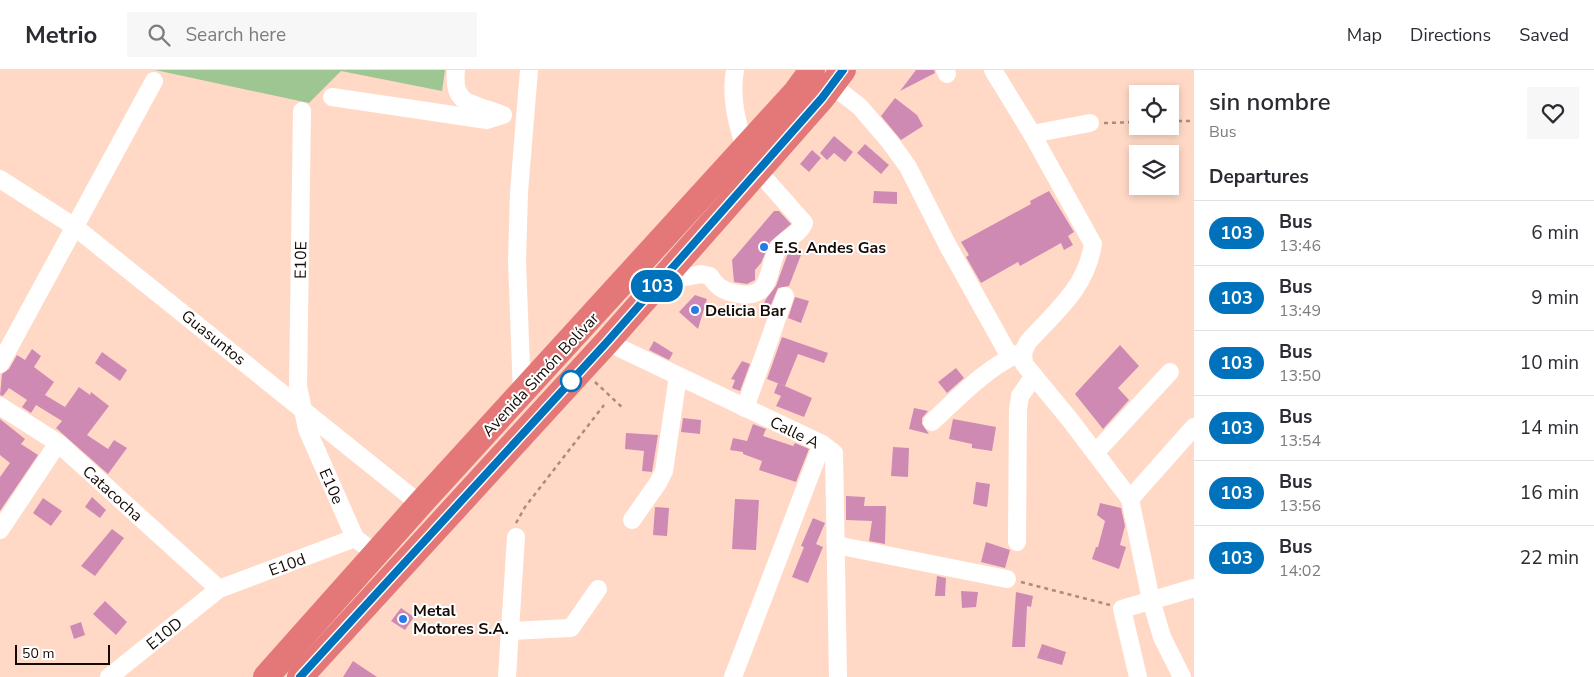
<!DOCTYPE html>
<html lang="en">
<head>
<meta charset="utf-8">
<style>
	body { margin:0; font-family:"Nunito Sans",sans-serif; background:#f7f7f7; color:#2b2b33; height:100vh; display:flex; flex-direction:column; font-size:19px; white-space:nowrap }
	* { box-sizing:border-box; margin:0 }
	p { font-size:16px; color:#7c7c81 }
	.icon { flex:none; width:28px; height:28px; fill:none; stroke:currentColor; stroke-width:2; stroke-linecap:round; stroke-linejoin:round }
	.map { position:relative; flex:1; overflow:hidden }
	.panel { display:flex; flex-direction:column; background:#fff; width:400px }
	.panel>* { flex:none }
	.badge { padding:0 10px; border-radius:16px; font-size:18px; line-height:32px }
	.tools { position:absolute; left:1129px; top:15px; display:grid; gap:10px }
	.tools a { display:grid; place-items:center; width:50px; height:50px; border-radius:0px; background:#fff; box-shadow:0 2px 8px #0003; font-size:25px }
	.scale { position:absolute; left:15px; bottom:12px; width:95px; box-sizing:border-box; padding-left:5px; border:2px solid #160a05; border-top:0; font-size:14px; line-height:18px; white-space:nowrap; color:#160a05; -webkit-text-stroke:4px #fff; paint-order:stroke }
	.map>.badge { position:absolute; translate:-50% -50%; box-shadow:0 0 0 2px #fff }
	h2 { padding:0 15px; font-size:19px; line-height:45px }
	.round { display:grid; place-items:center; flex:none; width:52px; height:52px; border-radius:0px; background:#f7f7f7 }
	.overview { display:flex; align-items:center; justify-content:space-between; height:85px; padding:0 15px }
	h1 { font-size:24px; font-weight:600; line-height:38px }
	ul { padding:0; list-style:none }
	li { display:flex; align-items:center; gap:15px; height:65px; padding:0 15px; border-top:1px solid #e1e1e2 }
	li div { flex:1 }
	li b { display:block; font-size:19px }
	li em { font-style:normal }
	li .badge { min-width:55px; font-weight:700; text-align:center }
	header { display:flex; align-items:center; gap:30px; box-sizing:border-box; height:70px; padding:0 25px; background:#fff; border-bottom:1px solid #e1e1e2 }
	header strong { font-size:24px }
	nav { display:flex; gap:28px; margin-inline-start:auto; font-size:18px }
	.search { width:350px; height:45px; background:#f7f7f7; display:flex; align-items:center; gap:12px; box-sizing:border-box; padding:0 18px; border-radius:0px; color:#7c7c81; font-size:19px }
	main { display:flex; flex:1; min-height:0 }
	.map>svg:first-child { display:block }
</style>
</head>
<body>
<header>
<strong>Metrio</strong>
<div class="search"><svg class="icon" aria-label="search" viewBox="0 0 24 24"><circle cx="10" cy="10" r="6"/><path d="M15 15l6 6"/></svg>Search here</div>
<nav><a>Map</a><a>Directions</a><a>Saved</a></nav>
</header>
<main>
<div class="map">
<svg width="1194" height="607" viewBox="0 0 1194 607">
	<rect width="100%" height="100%" fill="#ffd9c6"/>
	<polygon fill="#9dc693" points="155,0 445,0 442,21 341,1 309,33"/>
	<g fill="#cf8ab3">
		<polygon points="916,0 934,0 935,3 900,21"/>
		<polygon points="895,28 917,45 923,56 901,70 881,46"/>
		<polygon points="834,66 853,82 845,92 834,83 827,90 820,83"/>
		<polygon points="865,74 889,95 881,104 857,83"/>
		<polygon points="812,80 821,88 809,102 800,94"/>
		<polygon points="874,121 897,122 897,134 873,133"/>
		<polygon points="1049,121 1074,162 1068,166 1073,175 1064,180 1061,173 1020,196 1018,192 981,213 966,187 969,185 961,172 1031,134 1030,131"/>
		<polygon points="774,141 779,141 791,154 770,172 761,193 755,200 755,210 747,214 734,212 732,190"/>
		<polygon points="788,183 801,185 789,216 778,218 766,247 759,244 766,229 776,216"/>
		<polygon points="695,225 707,229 698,259 679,242"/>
		<polygon points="795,227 809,231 801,253 788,248"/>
		<polygon points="782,267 828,283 824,293 798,284 785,316 767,309"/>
		<polygon points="654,271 673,283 669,290 649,280"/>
		<polygon points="1120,275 1139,296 1118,318 1129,330 1103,359 1075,324"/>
		<polygon points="32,279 41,286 34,297 54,312 45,325 65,337 79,317 90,325 91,322 109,336 87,365 108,379 114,370 127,378 108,404 56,358 62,351 36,335 31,343 22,337 27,330 9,318 3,326 0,325 2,304 9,299 17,285 25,290"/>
		<polygon points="102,282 127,300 120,311 95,293"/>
		<polygon points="742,291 750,294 740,321 732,318 735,310 731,309"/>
		<polygon points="956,298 964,308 947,323 938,312"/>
		<polygon points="778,313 812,328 804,347 776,336 781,326 774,323"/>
		<polygon points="914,338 928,341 922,348 922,354 929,364 909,359"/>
		<polygon points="683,348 701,350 700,364 681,362"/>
		<polygon points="0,349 25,369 21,374 38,385 0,441 0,407 10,393 0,385"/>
		<polygon points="953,349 996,357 992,381 972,378 972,374 949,369"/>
		<polygon points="753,354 766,359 763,366 793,376 795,373 809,379 796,412 759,400 762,391 743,384 743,382 730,380 733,368 747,371"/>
		<polygon points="626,363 658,365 652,402 642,401 644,381 625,379"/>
		<polygon points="893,377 909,378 908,407 891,406"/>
		<polygon points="976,412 990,414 987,437 973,434"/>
		<polygon points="846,426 865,427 864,436 886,436 885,474 869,471 872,451 846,450"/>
		<polygon points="92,427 106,440 100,448 85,437"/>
		<polygon points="43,428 62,441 51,456 33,443"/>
		<polygon points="735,429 759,430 756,480 732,479"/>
		<polygon points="1100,433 1121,438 1125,456 1120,475 1126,477 1119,499 1092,489 1096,477 1098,477 1105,451 1097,445"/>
		<polygon points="655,437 669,438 667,466 653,465"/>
		<polygon points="813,448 825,453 816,474 823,477 808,513 792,507 804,477 801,476"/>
		<polygon points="112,459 124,468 95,506 81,496"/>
		<polygon points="986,472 1010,480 1005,498 981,492"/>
		<polygon points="937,506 946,508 945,526 935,526"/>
		<polygon points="961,521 978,522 976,537 962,538"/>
		<polygon points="1016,522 1033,526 1031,537 1027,536 1025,577 1012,577"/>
		<polygon points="105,531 127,552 116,565 93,544"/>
		<polygon points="401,538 414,547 405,560 391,551"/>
		<polygon points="81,552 85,565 74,569 70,556"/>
		<polygon points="1042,574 1066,582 1062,595 1037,588"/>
		<polygon points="353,591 377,607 343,607"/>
	</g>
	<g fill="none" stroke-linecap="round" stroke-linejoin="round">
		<g stroke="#a98c7f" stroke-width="2.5" stroke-dasharray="4 4" stroke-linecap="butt">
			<polyline points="1170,51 1194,51"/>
			<polyline points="1104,53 1138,52"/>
			<polyline points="595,312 624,339"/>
			<polyline points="516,453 525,437 604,335"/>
			<polyline points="1021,512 1110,535"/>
		</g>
		<g stroke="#fff" stroke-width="18">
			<path d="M456,0C452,35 471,33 498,43"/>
			<path d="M735,0C730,28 737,52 745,79"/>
			<polyline points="945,0 947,4"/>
			<path d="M993,0L1032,64L1093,174C1086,218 1057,240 1028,272L1023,282L1024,294L1071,351L1130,429L1151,530L1162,567L1182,607"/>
			<polyline points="832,15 860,37 890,72 908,97 948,176 1010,287"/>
			<polyline points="332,27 487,50 503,45"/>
			<polyline points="302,41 298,316 307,359 355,468 376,484"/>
			<polyline points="1032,64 1090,53"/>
			<polyline points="0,109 75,157 420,434"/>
			<path d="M660,212L701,204L710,206C717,217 722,220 734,223C775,233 766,195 779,177C786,168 800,164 804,153L758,101"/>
			<polyline points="607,272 822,374 834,383 838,607"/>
			<polyline points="0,294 154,11"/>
			<polyline points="522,324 517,191 519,122 529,0"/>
			<polyline points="0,336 58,373 219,519"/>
			<polyline points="745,338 785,226"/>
			<path d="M932,352C958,328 987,297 1020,283"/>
			<polyline points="1096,382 1170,302"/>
			<polyline points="1130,429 1194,357"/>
			<polyline points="632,450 658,413 664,401 678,306"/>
			<polyline points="0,460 58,373"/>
			<polyline points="1017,472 1018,340 1020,326 1034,306"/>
			<polyline points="836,475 1007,509"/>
			<polyline points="510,561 571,558 598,519"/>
			<polyline points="109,607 219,519 355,468"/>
			<polyline points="507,607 516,467"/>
			<polyline points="733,607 822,374"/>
			<polyline points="1138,607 1122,539 1194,518"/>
		</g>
		<g stroke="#e47878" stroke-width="26">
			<polyline points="266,607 420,434 796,22 812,0"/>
			<polyline points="300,607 607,272 822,28 843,0"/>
		</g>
	</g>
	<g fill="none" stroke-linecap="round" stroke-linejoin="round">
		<g stroke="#fff" stroke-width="11">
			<polyline id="line" points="300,607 607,272 822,28 843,0"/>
		</g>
		<use href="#line" stroke="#0072bc" stroke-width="8"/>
	</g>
	<g fill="#287be6" stroke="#fff" stroke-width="2">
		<circle cx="764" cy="177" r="5"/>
		<circle cx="695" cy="240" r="5"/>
		<circle cx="403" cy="549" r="5"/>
	</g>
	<circle fill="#fff" stroke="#0072bc" stroke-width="2.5" cx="571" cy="311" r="10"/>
	<g text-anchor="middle" stroke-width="4" stroke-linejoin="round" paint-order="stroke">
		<g font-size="16" font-weight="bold" fill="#160a05" stroke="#fff" text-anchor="start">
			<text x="774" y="183">E.S. Andes Gas</text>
			<text x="705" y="246">Delicia Bar</text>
			<text x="413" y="546">Metal<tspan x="413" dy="18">Motores S.A.</tspan></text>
		</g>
		<g font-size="16" fill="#160a05" stroke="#fff">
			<text transform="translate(300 190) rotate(-89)" y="6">E10E</text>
			<text transform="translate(214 267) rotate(39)" y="6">Guasuntos</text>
			<text transform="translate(540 304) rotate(-47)" y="6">Avenida Simón Bolívar</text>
			<text transform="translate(795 362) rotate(26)" y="6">Calle A</text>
			<text transform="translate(332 416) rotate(66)" y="6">E10e</text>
			<text transform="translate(113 423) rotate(42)" y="6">Catacocha</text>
			<text transform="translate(287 494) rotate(-20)" y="6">E10d</text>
			<text transform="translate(164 563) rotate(-39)" y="6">E10D</text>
		</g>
	</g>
</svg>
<div class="tools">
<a><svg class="icon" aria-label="locate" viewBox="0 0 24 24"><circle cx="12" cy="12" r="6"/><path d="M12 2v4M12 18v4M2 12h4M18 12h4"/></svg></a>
<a><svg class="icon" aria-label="layers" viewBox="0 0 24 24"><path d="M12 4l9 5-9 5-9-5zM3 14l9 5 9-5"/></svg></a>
</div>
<div class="scale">50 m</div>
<b class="badge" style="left:657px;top:216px;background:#0072bc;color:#fff">103</b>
</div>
<section class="panel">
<div class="overview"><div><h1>sin nombre</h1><p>Bus</p></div><a class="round"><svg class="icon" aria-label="heart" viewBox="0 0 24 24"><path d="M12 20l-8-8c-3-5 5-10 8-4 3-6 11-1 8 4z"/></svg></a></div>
<h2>Departures</h2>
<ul>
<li><span class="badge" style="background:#0072bc;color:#fff">103</span><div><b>Bus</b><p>13:46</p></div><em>6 min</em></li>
<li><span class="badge" style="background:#0072bc;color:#fff">103</span><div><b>Bus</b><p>13:49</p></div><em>9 min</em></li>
<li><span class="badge" style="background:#0072bc;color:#fff">103</span><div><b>Bus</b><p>13:50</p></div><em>10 min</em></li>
<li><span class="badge" style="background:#0072bc;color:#fff">103</span><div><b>Bus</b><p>13:54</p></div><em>14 min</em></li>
<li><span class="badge" style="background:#0072bc;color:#fff">103</span><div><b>Bus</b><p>13:56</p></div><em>16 min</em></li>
<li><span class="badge" style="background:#0072bc;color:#fff">103</span><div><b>Bus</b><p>14:02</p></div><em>22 min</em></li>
</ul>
</section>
</main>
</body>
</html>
